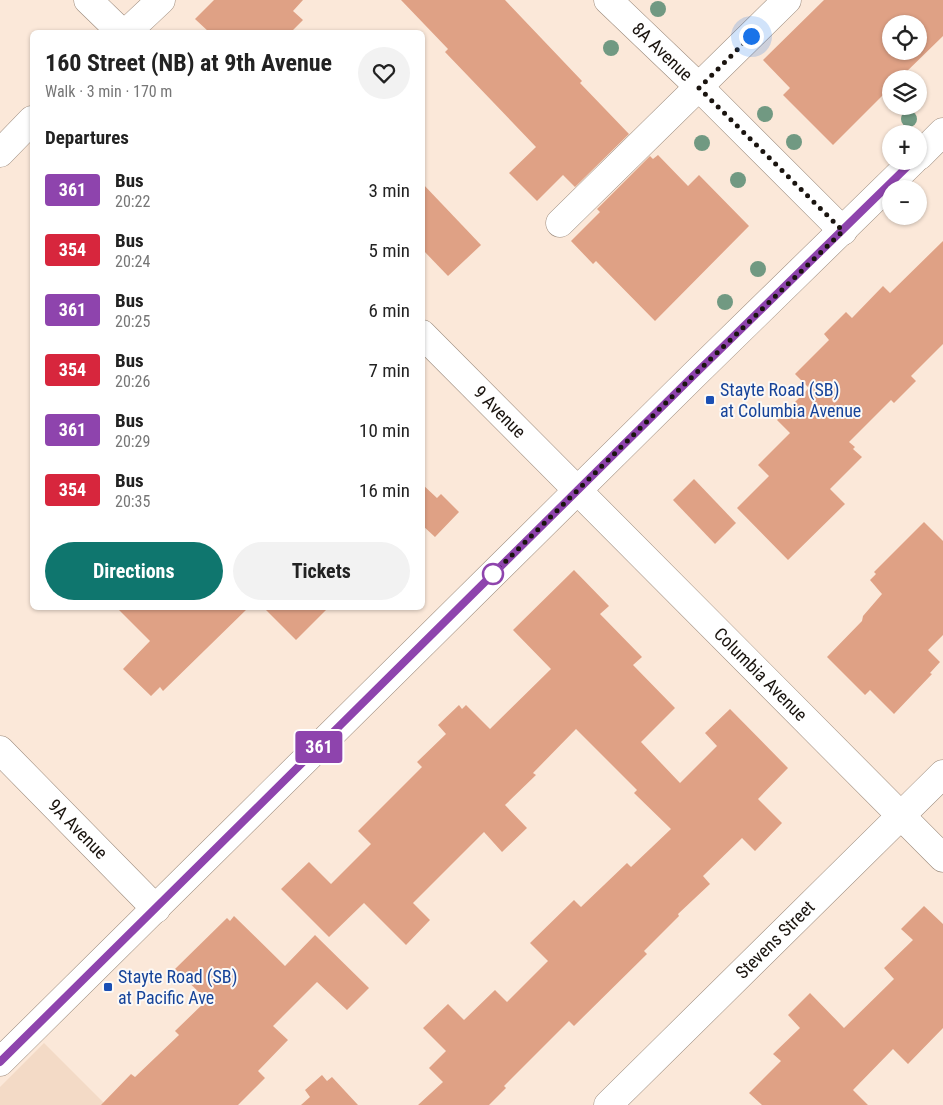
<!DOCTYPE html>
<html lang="en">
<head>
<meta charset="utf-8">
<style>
	body { margin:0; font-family:"Roboto Condensed",sans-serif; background:#f2f2f2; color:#222; height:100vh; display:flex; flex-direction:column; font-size:19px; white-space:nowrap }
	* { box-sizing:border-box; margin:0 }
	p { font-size:16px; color:#767676 }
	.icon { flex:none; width:28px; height:28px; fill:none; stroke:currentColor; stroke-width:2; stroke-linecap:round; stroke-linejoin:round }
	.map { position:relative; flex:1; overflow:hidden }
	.sheet { position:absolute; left:30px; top:30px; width:395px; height:580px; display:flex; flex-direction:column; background:#fff; border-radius:8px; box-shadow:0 1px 4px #0004 }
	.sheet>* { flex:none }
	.badge { padding:0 10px; border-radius:4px; font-size:18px; line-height:32px }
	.fabs { position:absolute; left:882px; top:15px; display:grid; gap:10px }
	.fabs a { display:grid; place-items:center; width:45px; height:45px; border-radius:50%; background:#fff; box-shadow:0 1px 4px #0004; font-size:25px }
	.you { position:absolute; width:25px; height:25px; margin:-12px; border:4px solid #fff; border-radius:50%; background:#1a73e8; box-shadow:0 0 0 8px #1a73e833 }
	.map>.badge { position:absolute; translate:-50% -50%; box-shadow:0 0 0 2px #fff }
	h2 { padding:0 15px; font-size:19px; line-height:45px }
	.round { display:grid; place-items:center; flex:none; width:52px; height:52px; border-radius:26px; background:#f2f2f2 }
	.headline { display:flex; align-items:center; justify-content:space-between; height:85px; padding:0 15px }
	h1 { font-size:24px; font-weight:700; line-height:38px }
	.action { display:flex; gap:10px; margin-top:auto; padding:10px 15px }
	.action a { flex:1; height:58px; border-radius:30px; background:#0f766e; color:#fff; font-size:20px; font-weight:700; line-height:58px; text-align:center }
	.action a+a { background:#f2f2f2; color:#222 }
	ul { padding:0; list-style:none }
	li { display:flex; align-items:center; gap:15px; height:60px; padding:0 15px }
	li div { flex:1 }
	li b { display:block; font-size:19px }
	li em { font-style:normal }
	li .badge { min-width:55px; font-weight:700; text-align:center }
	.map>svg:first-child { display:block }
</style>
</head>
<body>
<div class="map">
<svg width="943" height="1105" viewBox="0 0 943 1105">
	<rect width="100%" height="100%" fill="#fbe8d9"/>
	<polygon fill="#f3dac6" points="44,1043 106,1105 0,1105 0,1087"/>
	<g fill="#dfa185" fill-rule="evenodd">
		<polygon points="214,0 303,0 293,11 303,20 291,32 209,32 195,19"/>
		<polygon points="401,0 505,0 582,81 580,83 629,134 575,187 563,175 537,201 509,173 536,147 445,52 448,49"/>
		<path d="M824,0H943V36L899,79H891V87L833,145L783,95L790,88L763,60ZM891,24H919V51H891Z"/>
		<polygon points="658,155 688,186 699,175 749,226 655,321 596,261 593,264 571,241 600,212 597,209 650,156 653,159"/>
		<polygon points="422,183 481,245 448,276 422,249"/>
		<polygon points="943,241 943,344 911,376 916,381 894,403 891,400 849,442 855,447 853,449 862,457 830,489 845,504 788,560 737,508 769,476 758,465 790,433 777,420 809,388 795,374 829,340 824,334 846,312 852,318 883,286 890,293"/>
		<polygon points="694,479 736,523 715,544 673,500"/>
		<polygon points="422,484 437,498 441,494 459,512 435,537 422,525"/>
		<polygon points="924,522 943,541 943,635 928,650 940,662 930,673 932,674 894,714 870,690 865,695 827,657 862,621 863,616 882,594 870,580 876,574 874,572"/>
		<polygon points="574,570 609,606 600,614 642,657 633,665 675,708 641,742 680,783 717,746 705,733 730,709 788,768 758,799 782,823 755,851 742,838 703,876 710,884 678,914 679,916 644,951 647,954 574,1026 569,1021 504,1086 506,1088 489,1105 418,1105 443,1082 429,1068 446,1051 423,1028 448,1004 464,1020 495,990 507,1002 548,961 530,943 574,900 581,907 627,863 631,867 671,829 634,793 637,790 576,729 533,773 536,775 505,805 527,828 502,852 484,832 413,903 430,920 406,945 364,903 329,937 281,889 309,862 331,884 371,844 358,831 422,767 417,762 446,734 438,725 459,705 462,709 466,705 490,729 551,669 513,630"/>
		<polygon points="117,608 248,608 163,691 160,687 151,696 123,669 150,641"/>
		<polygon points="264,608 328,608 296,640"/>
		<polygon points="924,906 943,924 943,1028 908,1064 893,1049 853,1090 868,1105 762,1105 749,1093 781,1061 773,1054 800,1028 788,1015 810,993 844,1028 894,979 884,968 913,940 901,929"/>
		<polygon points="234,916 285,966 315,935 369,988 347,1010 317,982 273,1026 288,1040 258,1071 265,1078 238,1105 101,1105 131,1074 135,1077 179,1035 175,1031 207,1000 175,969 227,918 230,921"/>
		<polygon points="322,1075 327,1081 332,1077 358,1105 301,1105 310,1097 305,1090"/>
	</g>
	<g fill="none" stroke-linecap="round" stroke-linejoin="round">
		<g stroke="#9b8a7c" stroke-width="29">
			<g id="minor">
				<polyline points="88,0 121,32"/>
				<path id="s1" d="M608,0L699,87L843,231"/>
				<polyline points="127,32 161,0"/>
				<polyline points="0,153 32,120"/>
				<polyline points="560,223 787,0"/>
				<path id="s2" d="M422,334L943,858"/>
				<path id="s3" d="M0,750L156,909"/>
				<path id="s4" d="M608,1105L943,774"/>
			</g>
		</g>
		<g stroke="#9b8a7c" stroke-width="29">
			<g id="major">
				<polyline points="919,156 943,132"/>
				<polyline points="0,1062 694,375 913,161"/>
			</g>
		</g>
		<use href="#minor" stroke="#fff" stroke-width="28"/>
		<use href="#major" stroke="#fff" stroke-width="28"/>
	</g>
	<g fill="#719982">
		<circle cx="658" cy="9" r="8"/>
		<circle cx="611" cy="48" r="8"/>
		<circle cx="765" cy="114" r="8"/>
		<circle cx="909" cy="119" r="8"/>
		<circle cx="794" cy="142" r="8"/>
		<circle cx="702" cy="143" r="8"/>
		<circle cx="738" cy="180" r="8"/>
		<circle cx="758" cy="269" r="8"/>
		<circle cx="725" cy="302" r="8"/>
	</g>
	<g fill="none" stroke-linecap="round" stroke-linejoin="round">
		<g stroke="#fff" stroke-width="11">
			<polyline id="line" points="0,1062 694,375 913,161"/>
		</g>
		<use href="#line" stroke="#8e44ad" stroke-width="8"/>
		<polyline stroke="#1a140f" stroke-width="5" stroke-dasharray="0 9" points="493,574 694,375 843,231 699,88 751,36"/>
	</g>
	<g fill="#1a4fb4" stroke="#fcf9f6" stroke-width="2">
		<rect x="705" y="395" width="10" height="10" rx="2.5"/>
		<rect x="103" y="982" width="10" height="10" rx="2.5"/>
	</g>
	<circle fill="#fff" stroke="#8e44ad" stroke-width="2.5" cx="493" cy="574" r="10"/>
	<g text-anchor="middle" stroke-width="4" stroke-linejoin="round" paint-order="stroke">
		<g font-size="18" fill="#1a140f" stroke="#fcf9f6">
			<text dy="6" stroke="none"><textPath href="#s1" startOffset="75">8A Avenue</textPath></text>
			<text dy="6" stroke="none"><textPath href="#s2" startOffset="110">9 Avenue</textPath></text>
			<text dy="6" stroke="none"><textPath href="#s2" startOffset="480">Columbia Avenue</textPath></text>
			<text dy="6" stroke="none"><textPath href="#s3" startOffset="111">9A Avenue</textPath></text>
			<text dy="6" stroke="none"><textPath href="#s4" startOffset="235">Stevens Street</textPath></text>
		</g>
		<g font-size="18" fill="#164399" stroke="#fcf9f6" text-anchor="start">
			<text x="720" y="396">Stayte Road (SB)<tspan x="720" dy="21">at Columbia Avenue</tspan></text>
			<text x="118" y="983">Stayte Road (SB)<tspan x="118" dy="21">at Pacific Ave</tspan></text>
		</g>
	</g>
</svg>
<div class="fabs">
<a><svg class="icon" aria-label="locate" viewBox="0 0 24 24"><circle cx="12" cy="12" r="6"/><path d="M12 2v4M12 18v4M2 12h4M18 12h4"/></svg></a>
<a><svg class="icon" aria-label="layers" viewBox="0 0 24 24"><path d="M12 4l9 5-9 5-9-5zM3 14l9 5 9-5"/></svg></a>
<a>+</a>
<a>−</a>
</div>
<div class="you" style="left:751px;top:36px"></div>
<b class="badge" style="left:319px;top:747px;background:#8e44ad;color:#fff">361</b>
<section class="sheet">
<div class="headline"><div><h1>160 Street (NB) at 9th Avenue</h1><p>Walk · 3 min · 170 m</p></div><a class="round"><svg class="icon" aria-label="heart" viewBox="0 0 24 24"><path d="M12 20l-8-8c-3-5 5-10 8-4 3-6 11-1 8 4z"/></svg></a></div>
<h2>Departures</h2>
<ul>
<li><span class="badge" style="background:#8e44ad;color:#fff">361</span><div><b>Bus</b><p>20:22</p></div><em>3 min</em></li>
<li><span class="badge" style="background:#d7263d;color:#fff">354</span><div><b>Bus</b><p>20:24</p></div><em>5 min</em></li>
<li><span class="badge" style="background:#8e44ad;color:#fff">361</span><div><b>Bus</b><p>20:25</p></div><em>6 min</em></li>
<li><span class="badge" style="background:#d7263d;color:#fff">354</span><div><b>Bus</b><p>20:26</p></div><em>7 min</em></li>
<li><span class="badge" style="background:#8e44ad;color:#fff">361</span><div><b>Bus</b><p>20:29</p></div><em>10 min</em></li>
<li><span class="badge" style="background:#d7263d;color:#fff">354</span><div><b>Bus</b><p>20:35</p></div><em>16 min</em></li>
</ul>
<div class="action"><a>Directions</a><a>Tickets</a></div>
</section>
</div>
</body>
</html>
